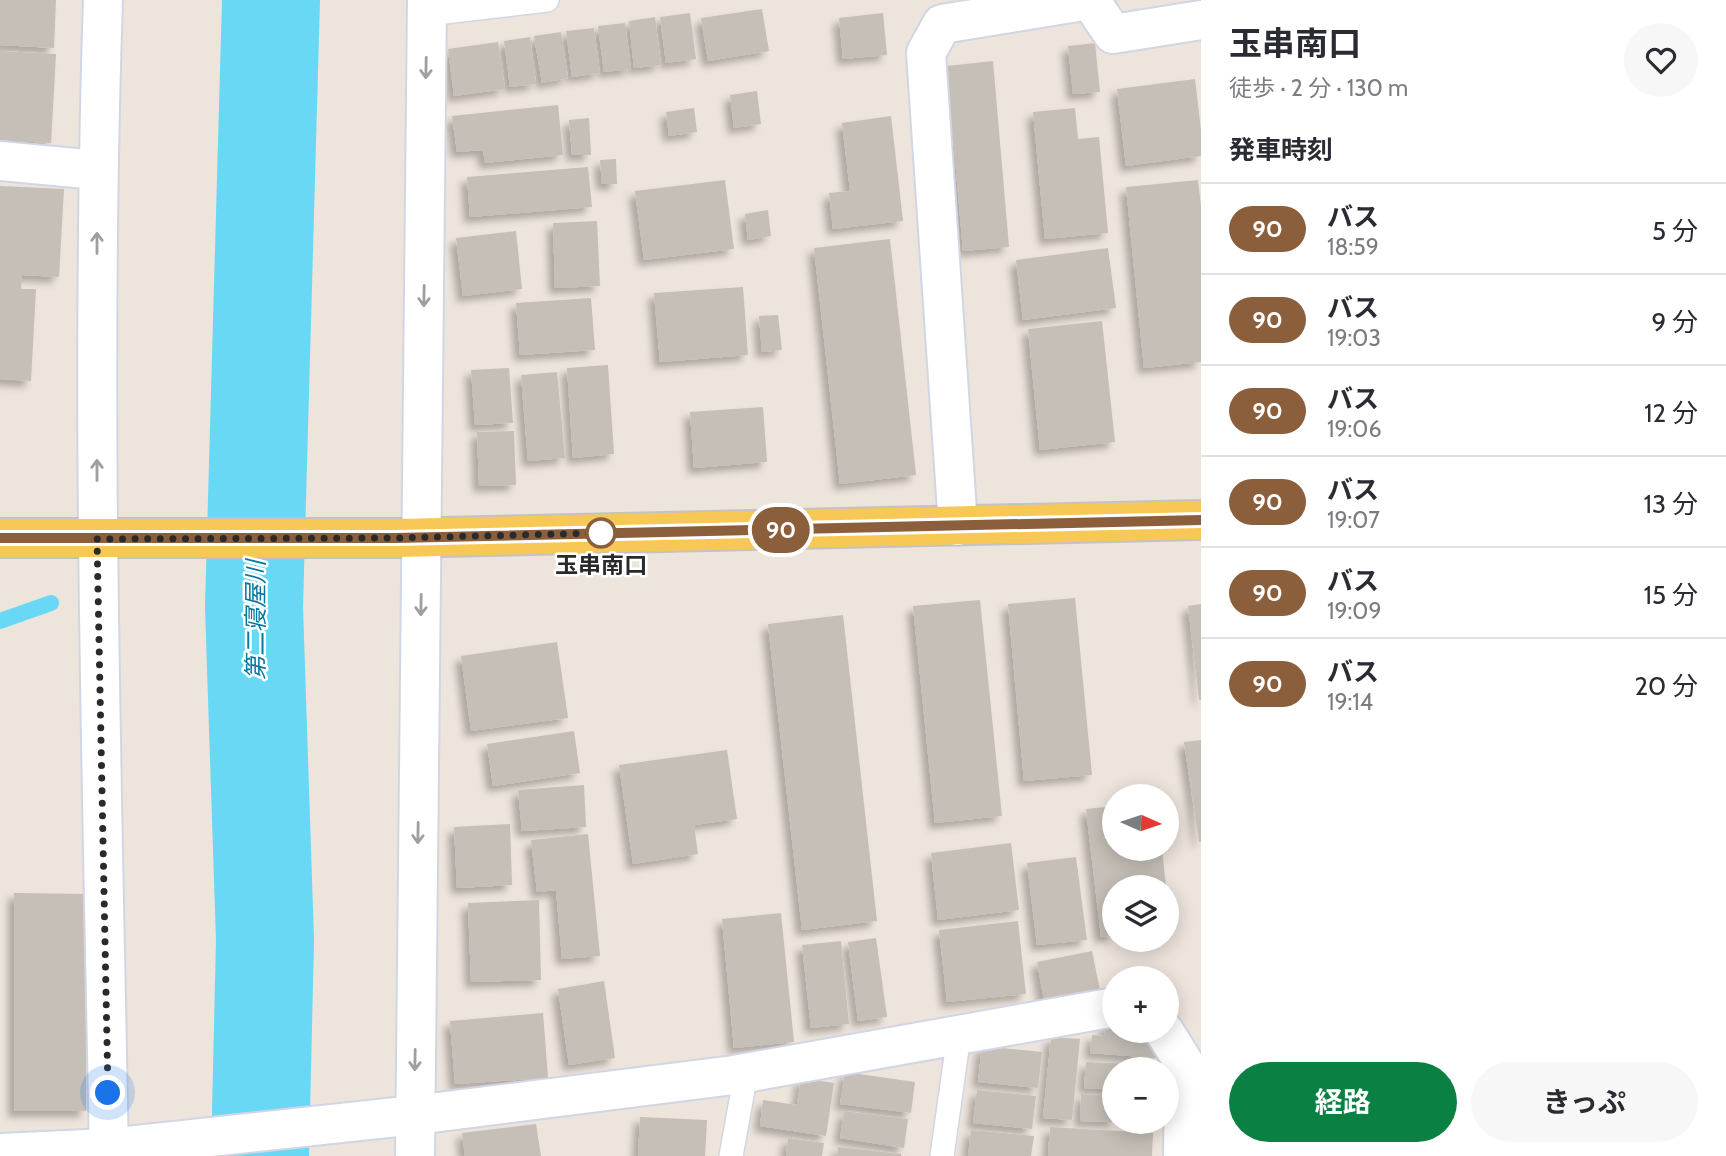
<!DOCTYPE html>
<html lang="ja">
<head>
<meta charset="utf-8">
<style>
	body { margin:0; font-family:Cabin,"Noto Sans JP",sans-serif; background:#f7f7f7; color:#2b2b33; height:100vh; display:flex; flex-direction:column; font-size:26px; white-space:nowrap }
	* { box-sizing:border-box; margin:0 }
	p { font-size:23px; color:#7c7c81 }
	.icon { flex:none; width:38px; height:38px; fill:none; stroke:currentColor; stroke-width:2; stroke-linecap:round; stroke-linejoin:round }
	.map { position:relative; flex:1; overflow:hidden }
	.side { display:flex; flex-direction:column; background:#fff; width:525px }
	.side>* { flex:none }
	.badge { padding:0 14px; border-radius:23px; font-size:24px; line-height:46px }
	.needle { width:46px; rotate:93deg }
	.tools { position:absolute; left:1102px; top:784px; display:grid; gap:14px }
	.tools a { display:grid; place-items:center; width:77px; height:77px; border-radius:50%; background:#fff; box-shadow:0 4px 18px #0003; font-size:35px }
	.you { position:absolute; width:35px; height:35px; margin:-18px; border:5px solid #fff; border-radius:50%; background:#1a73e8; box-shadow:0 0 0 10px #1a73e833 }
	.map>.badge { position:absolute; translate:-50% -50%; box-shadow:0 0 0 4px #fff }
	h2 { padding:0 28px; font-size:26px; line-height:63px }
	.round { display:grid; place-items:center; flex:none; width:74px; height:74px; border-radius:37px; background:#f7f7f7 }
	.overview { display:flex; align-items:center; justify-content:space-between; height:119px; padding:0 28px }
	h1 { font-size:33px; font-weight:700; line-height:52px }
	.button { display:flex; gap:14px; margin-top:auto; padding:14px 28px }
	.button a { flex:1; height:80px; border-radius:42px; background:#0b8043; color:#fff; font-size:28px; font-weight:700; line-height:80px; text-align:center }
	.button a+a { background:#f7f7f7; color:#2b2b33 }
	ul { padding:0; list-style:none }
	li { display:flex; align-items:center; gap:21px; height:91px; padding:0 28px; border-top:2px solid #e1e1e2 }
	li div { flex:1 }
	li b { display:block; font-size:26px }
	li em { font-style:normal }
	li .badge { min-width:77px; font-weight:700; text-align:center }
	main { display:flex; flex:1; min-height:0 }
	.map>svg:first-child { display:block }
</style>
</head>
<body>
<main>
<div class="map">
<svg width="1201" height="1156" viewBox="0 0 1201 1156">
	<defs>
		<filter id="shadow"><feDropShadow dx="-6" dy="6" stdDeviation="3.5" flood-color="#0004"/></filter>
	</defs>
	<rect width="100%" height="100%" fill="#ede4dc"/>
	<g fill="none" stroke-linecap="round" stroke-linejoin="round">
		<polyline stroke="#69d8f5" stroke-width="16" points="0,621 51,603"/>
		<polyline stroke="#69d8f5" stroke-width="98" points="260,1156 265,940 254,607 271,0"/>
	</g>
	<g fill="#c5bfb7" filter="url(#shadow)">
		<polygon points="0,0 56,0 54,48 0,45"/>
		<polygon points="762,9 769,51 708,61 701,18"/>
		<polygon points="690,13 696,59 666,63 660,17"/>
		<polygon points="883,13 887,55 843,59 839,18"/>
		<polygon points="655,17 661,65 634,68 629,21"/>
		<polygon points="625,23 631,69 604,72 598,26"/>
		<polygon points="594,28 600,73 572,77 566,31"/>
		<polygon points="561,32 568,78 542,83 534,36"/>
		<polygon points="530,37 536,84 510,87 504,41"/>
		<polygon points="498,42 505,89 454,96 448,49"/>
		<polygon points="1095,43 1100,92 1073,94 1068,46"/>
		<polygon points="0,51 56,54 51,143 0,140"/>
		<polygon points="993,61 1009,247 963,251 947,66"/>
		<polygon points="1195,79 1201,130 1201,156 1126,166 1117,89"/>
		<polygon points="757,91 761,124 734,128 730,95"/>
		<polygon points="558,105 563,155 485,163 483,150 457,152 452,116"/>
		<polygon points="694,108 697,132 669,136 666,112"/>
		<polygon points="1075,108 1078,139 1099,137 1108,233 1045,239 1033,112"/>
		<polygon points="891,116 903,221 833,229 829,193 850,191 842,123"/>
		<polygon points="589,118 591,155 572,155 569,120"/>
		<polygon points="616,159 617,184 602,184 600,160"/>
		<polygon points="588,167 592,207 470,217 467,177"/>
		<polygon points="725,180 734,249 644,260 635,191"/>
		<polygon points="1198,180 1201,206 1201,362 1144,368 1126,187"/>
		<polygon points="0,186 64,189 59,277 22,275 21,289 36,289 31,381 0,379"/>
		<polygon points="768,210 771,236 748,240 745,214"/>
		<polygon points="597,221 600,286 555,288 553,223"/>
		<polygon points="516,231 522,289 463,296 456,238"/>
		<polygon points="890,239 916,475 840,484 814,248"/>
		<polygon points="1108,248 1116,308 1023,320 1016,260"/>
		<polygon points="743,287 748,355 660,362 654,293"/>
		<polygon points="591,298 595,350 520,355 516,303"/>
		<polygon points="778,315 782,350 762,352 759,316"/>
		<polygon points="1102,321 1115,442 1040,450 1028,329"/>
		<polygon points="608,365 614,454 573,458 567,368"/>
		<polygon points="509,368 513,423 475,425 471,370"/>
		<polygon points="557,372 565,458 528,461 521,375"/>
		<polygon points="763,407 767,462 694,468 690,412"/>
		<polygon points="514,431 516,485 479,486 477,432"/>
		<polygon points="1075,598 1092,775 1024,781 1008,604"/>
		<polygon points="980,600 1002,816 935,823 913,606"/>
		<polygon points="1201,604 1201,700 1199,700 1188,606"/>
		<polygon points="843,615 877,921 802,930 768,624"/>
		<polygon points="557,642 568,718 471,731 461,656"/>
		<polygon points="574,731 580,773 493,786 487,744"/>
		<polygon points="1201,740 1201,842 1199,842 1184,742"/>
		<polygon points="727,750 737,819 694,825 698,854 633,864 619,765"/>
		<polygon points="584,785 586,827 522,831 518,790"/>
		<polygon points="1115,806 1115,849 1162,849 1166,887 1115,887 1115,935 1101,937 1086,809"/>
		<polygon points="510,824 512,885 457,888 454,827"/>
		<polygon points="588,834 600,956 562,959 556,890 537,892 531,840"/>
		<polygon points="1011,843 1019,910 938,920 931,853"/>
		<polygon points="1076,857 1087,940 1037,945 1027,863"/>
		<polygon points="14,893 87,894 86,1111 14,1111"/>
		<polygon points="539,900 541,980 471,982 468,903"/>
		<polygon points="781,913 794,1042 734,1048 722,919"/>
		<polygon points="1018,921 1026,994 947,1002 939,930"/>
		<polygon points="876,938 887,1017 858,1021 848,942"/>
		<polygon points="841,941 849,1024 811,1028 802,945"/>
		<polygon points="1092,951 1100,990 1044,1001 1037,962"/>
		<polygon points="604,981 615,1058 569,1065 558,989"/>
		<polygon points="543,1013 548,1078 455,1084 450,1021"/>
		<polygon points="1106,1024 1115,1025 1115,1031 1158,1031 1156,1058 1090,1053 1092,1035 1104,1036"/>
		<polygon points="1051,1037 1080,1039 1072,1120 1043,1118"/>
		<polygon points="982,1046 1042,1052 1038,1088 978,1082"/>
		<polygon points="1086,1062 1159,1065 1159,1069 1115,1069 1115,1089 1084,1088"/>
		<polygon points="845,1072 915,1082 911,1113 840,1104"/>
		<polygon points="801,1078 834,1083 826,1136 760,1126 763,1100 797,1105"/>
		<polygon points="977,1090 1036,1096 1032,1129 973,1123"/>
		<polygon points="1081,1094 1115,1096 1115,1122 1080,1121"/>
		<polygon points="844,1111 908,1119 904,1148 840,1138"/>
		<polygon points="640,1117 707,1120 705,1156 638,1156"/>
		<polygon points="536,1124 541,1156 465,1156 462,1133"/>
		<polygon points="1050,1127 1153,1133 1152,1156 1048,1156"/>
		<polygon points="971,1130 1034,1136 1031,1156 968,1156"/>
		<polygon points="788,1138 824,1143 822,1156 786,1156"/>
		<polygon points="838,1147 901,1154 901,1156 837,1156"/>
	</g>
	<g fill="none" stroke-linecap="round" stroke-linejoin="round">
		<g stroke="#d1d6e4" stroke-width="26">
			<g id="service">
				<polyline points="427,14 547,0"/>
				<polyline points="731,1156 746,1073"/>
				<polyline points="942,1156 959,1035"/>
			</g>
		</g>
		<g stroke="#d1d6e4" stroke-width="42">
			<g id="minor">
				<path d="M103,0C90,385 102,771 109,1156"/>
				<polyline points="1090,0 1113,34 1201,20"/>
				<polyline points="0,161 97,170"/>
				<polyline points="958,526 926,53 942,24 1090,0"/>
				<polyline points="1164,1031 1184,1063 1183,1156"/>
				<polyline points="0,1153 109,1148 415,1115 734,1075 1115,1007"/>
				<polyline points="415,1156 427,0"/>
			</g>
		</g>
		<g stroke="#c3c3c3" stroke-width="42">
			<polyline id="primary" points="0,538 396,538 1201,520"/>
		</g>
		<use href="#service" stroke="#fff" stroke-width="23"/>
		<use href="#minor" stroke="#fff" stroke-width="38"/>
		<use href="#primary" stroke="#f8c856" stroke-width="38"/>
	</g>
	<defs><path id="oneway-shaft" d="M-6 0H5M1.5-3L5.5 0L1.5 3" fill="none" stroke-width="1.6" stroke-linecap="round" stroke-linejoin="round" transform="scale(1.75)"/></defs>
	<g stroke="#9f9f9f">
		<use href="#oneway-shaft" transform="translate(426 68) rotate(91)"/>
		<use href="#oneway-shaft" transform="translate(97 243) rotate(-90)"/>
		<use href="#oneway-shaft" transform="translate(424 296) rotate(91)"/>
		<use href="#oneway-shaft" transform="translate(97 470) rotate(-90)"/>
		<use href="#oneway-shaft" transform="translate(421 605) rotate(91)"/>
		<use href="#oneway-shaft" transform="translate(418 833) rotate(91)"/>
		<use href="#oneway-shaft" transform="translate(415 1060) rotate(91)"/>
	</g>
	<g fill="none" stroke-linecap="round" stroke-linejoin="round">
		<g stroke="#fff" stroke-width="16">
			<polyline id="line" points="0,538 396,538 1201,520"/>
		</g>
		<use href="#line" stroke="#8b5e3c" stroke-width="10"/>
		<polyline stroke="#2a2a2a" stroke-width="7" stroke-dasharray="0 12.6" points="108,1093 97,539 396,538 601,533"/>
	</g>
	<circle fill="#fff" stroke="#8b5e3c" stroke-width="3.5" cx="601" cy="533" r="14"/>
	<g text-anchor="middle" stroke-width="5" stroke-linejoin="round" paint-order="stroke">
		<g font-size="23" font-weight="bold" fill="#2a2a2a" stroke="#fff">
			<text x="601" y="573">玉串南口</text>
		</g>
		<g font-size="24" font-style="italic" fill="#0777a2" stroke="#fff">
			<text transform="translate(256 620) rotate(-90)" y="8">第二寝屋川</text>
		</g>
	</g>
</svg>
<div class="tools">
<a><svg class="needle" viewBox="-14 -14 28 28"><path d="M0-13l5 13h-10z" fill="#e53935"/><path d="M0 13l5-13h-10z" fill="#7c7c81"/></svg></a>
<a><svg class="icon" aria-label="layers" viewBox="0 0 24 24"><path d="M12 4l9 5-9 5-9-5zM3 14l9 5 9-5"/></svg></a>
<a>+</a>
<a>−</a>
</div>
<div class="you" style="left:108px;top:1093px"></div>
<b class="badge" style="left:781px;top:530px;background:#8b5e3c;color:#fff">90</b>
</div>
<section class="side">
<div class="overview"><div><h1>玉串南口</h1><p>徒歩 · 2 分 · 130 m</p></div><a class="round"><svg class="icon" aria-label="heart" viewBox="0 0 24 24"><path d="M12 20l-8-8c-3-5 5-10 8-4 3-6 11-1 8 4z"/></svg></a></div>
<h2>発車時刻</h2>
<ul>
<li><span class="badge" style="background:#8b5e3c;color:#fff">90</span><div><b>バス</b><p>18:59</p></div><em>5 分</em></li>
<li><span class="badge" style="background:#8b5e3c;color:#fff">90</span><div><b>バス</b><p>19:03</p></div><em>9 分</em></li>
<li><span class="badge" style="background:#8b5e3c;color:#fff">90</span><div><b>バス</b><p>19:06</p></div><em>12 分</em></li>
<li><span class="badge" style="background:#8b5e3c;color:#fff">90</span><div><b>バス</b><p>19:07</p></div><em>13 分</em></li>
<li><span class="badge" style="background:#8b5e3c;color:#fff">90</span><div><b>バス</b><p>19:09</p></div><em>15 分</em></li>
<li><span class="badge" style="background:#8b5e3c;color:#fff">90</span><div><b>バス</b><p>19:14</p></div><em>20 分</em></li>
</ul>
<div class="button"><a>経路</a><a>きっぷ</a></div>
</section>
</main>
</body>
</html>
